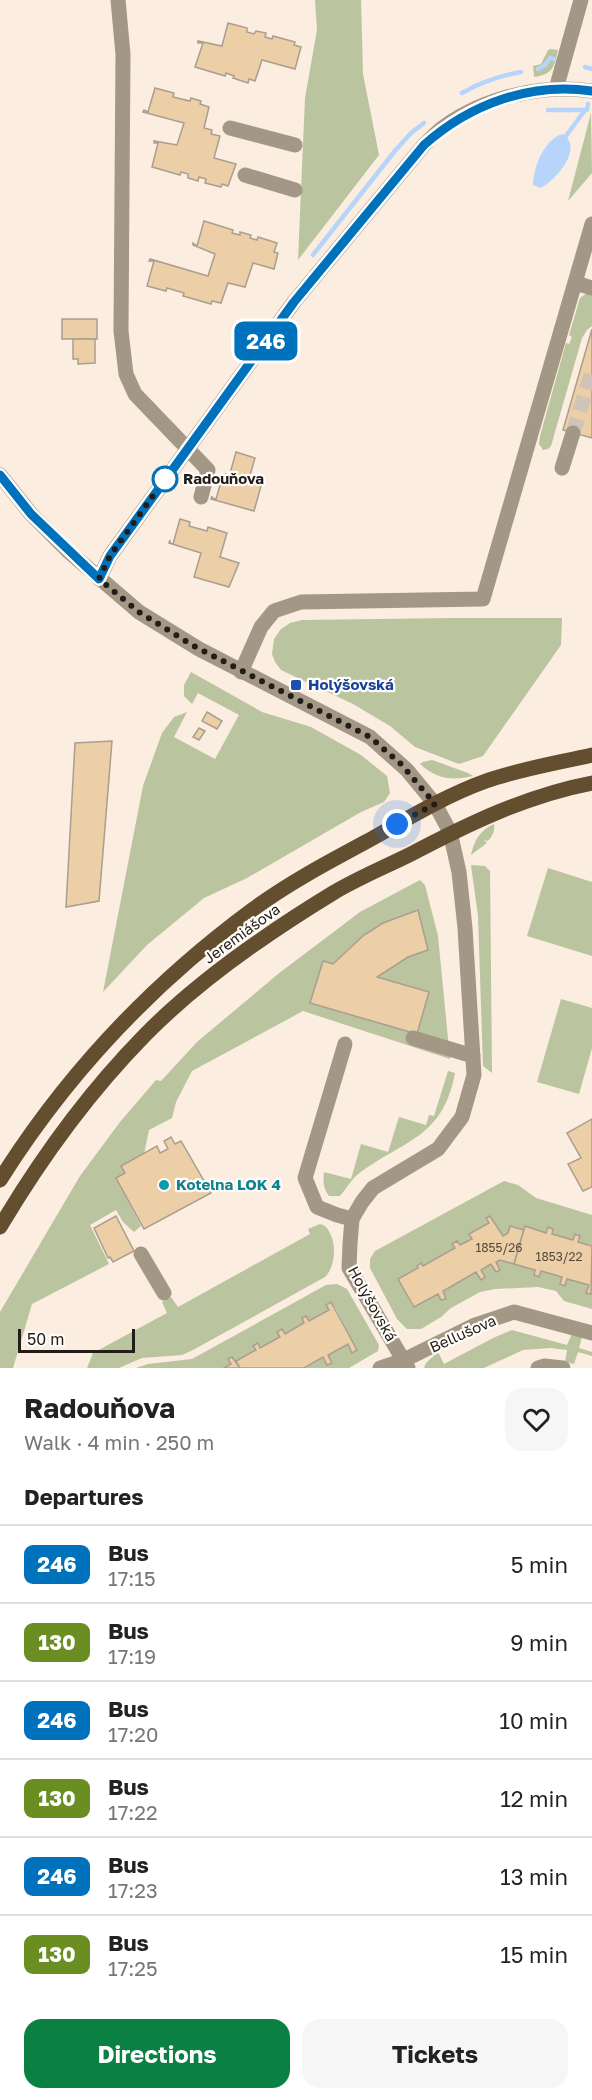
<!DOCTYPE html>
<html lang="en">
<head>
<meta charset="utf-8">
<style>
	body { margin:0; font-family:"Golos Text",sans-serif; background:#f6f6f6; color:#222; height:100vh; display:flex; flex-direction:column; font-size:22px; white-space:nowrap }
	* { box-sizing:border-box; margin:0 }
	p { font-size:20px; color:#767676 }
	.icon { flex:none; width:33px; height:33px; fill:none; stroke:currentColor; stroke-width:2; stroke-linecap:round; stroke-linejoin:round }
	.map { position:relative; height:1368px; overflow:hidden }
	.sheet { display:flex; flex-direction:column; background:#fff; flex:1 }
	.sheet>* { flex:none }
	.badge { padding:0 12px; border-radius:9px; font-size:21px; line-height:39px }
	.scale { position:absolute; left:18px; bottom:15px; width:117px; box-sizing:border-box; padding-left:6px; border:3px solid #221d18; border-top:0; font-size:16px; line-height:21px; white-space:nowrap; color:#221d18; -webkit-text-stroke:4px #fffcf9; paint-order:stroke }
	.you { position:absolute; width:30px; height:30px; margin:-15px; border:4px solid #fff; border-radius:50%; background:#1a73e8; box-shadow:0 0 0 9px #1a73e833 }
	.map>.badge { position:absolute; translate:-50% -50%; box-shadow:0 0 0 3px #fff }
	h2 { padding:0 24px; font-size:22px; line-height:54px }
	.round { display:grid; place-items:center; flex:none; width:63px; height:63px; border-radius:18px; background:#f6f6f6 }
	.headline { display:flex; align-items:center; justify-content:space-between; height:102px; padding:0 24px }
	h1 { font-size:28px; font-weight:700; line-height:45px }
	.action { display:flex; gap:12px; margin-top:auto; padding:12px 24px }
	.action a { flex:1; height:69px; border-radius:18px; background:#0b8043; color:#fff; font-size:24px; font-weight:700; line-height:69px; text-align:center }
	.action a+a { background:#f6f6f6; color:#222 }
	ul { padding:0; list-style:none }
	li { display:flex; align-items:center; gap:18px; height:78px; padding:0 24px; border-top:2px solid #e0e0e0 }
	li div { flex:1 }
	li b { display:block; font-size:22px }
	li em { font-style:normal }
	li .badge { min-width:66px; font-weight:700; text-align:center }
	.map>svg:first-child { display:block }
</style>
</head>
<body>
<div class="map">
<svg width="592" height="1368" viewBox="0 0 592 1368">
	<rect width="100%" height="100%" fill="#fbeddf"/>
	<g fill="#bac49e" fill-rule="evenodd">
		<polygon points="315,0 361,0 363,74 379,155 298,260 305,98 317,30"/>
		<path d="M551,49L558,50C554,68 553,74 534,77L533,66L541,64L548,50Z"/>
		<polygon points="591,113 592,173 568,201"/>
		<polygon points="587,293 592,294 592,326 587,330 582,338 551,446 548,449 543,450 539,444 540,436 566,343 569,344 572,337 569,335 580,298"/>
		<polygon points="453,618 562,618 561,645 483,756 459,764 415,747 390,726 353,704 281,670 275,662 272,654 274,639 281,629 290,623 302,620"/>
		<polygon points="191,672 262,712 311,727 361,755 387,776 390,793 384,802 361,812 247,878 204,898 147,945 103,992 143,786 162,733 174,717 187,712 174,737 215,759 239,715 198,693 192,704 184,696 184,685"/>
		<path d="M432,760L468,773L473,776C452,781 436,779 420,764L423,762Z"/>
		<path d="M494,824C495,831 493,835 488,841L484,840L487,843L471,855C474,841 480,830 494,824Z"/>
		<polygon points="471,865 485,866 490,871 492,1073 483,1066 478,916"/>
		<polygon points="548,868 592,882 592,956 527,936"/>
		<path d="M420,880L425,885L438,936L450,1059L303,1011L192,1071L176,1102L172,1118L149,1130L144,1154L122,1166L125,1173L116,1178L141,1226L134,1232L123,1222L116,1210L90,1225L109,1264L32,1304L13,1368H0V1312L80,1176L120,1122L156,1080L161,1081L197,1042L278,974L360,912ZM418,910L428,950L408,957L377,977L429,992L417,1034L311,1003L323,961L333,964C357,938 384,920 418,910Z"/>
		<polygon points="561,999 592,1008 592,1048 579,1094 537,1082"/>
		<path d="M448,1071L455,1073C443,1138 404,1140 358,1174C351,1180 346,1189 340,1196H329C323,1188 323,1181 324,1172L351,1179L361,1144L388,1152L399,1117L426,1125L429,1115L434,1116Z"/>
		<polygon points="504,1181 518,1185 536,1198 592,1215 592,1245 578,1242 580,1236 573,1240 552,1234 553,1229 548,1227 546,1233 525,1227 524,1230 510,1226 508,1233 503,1236 490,1216 486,1218 489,1223 469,1234 472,1239 460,1245 457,1241 453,1244 455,1248 423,1266 421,1263 417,1265 418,1268 398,1279 413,1307 438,1294 441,1300 445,1299 443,1291 476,1272 481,1280 485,1277 481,1270 491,1264 496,1272 500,1270 496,1262 500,1260 535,1270 534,1275 538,1277 541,1271 562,1277 560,1284 565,1286 567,1279 589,1285 586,1293 591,1294 592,1292 592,1309 564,1301 556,1291 538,1287 495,1289 480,1292 451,1308 441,1317 421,1329 407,1329 397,1319 370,1268 370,1259 375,1251"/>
		<path d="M320,1224L325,1226C337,1238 337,1265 325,1277L193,1350L182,1355L142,1358L119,1368H87L93,1353L167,1313L162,1302L171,1297L178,1307L310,1234L308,1229Z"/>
		<polygon points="337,1284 347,1289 379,1345 378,1351 349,1368 304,1368 323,1357 327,1365 332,1363 328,1355 348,1344 352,1353 357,1350 335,1307 309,1321 306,1316 302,1318 304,1323 285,1334 282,1329 278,1332 280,1337 260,1348 258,1344 253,1346 256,1350 235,1362 232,1357 228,1359 231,1364 224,1368 136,1368 148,1364 192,1359 326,1285"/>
		<polygon points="512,1330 567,1345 572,1334 582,1337 579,1348 592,1352 592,1356 578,1352 574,1364 565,1362 567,1350 550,1348 523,1350 484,1368 424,1368 426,1363 438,1352 444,1364 493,1338"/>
	</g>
	<path fill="#b7d5fb" d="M563,134C584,149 556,179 541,188L533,185C533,167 545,138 563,134Z"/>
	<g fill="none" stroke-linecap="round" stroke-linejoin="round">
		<g stroke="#b7d5fb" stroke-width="4.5">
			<polyline points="585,67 592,69"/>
			<polyline points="538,69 545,65 550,58 554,59"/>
			<path d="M462,93C481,82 499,76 521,72"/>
			<polyline points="548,110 585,110"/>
			<polyline points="566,136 585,110 587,110 588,104"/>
			<polyline points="313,255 394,152 411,133 424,123"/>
		</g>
	</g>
	<g fill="#eccea7" stroke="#a99e90" stroke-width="1.5">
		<polygon points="228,23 247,28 247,32 254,34 256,31 266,33 265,37 272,39 273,36 295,42 294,45 301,47 295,69 262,60 255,81 249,79 248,83 233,78 234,76 226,73 225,76 195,67 203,43 198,43 198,41 222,46"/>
		<polygon points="155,88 174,93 173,97 190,101 191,98 201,101 200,104 209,107 204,128 212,130 211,134 220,136 214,158 236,164 228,186 222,184 221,187 205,183 206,179 199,177 198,181 188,178 188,174 181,172 180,175 152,167 158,143 154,143 154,141 177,145 184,123 143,112 144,110 148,112"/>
		<polygon points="204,221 233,230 232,233 240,235 240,232 251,235 250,238 257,240 258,237 277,243 274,252 278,253 274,269 253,263 245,287 228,283 221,303 212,301 211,304 183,296 184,293 167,288 166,291 147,286 154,261 149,261 150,259 208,276 215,254 193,245 193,243 197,246"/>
		<rect x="62" y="319" width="35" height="20"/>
		<polygon points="592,329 592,438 563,430"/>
		<polygon points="73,339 95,339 95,363 78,364 78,359 73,359"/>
		<polygon points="236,452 255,458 248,482 261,486 254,511 211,499 212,496 212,498 216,499 223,475 226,474 226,476 229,477"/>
		<polygon points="180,519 190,522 189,526 207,531 208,527 227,533 220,557 239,563 229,587 194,577 201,553 169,543 170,540 170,543 173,544"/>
		<polygon points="207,712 222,721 217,729 202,721"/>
		<polygon points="199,728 205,731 199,740 193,737"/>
		<polygon points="112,741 99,901 66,907 75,743"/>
		<polygon points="418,910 428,950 408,957 377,977 429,992 417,1034 310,1003 323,961 333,964 364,935 383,923"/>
		<polygon points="592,1119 592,1187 583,1191 568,1164 581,1158 567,1133"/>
		<polygon points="171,1137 175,1144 181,1141 211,1193 144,1229 116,1178 125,1173 121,1166 157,1146 160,1153 168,1149 164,1141"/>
		<polygon points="116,1216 134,1251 113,1262 110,1257 108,1258 94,1228"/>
		<polygon points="490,1216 503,1236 508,1233 510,1226 524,1230 514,1264 500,1260 496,1262 500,1270 496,1272 491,1264 481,1270 485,1277 481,1280 476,1272 443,1291 446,1299 441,1300 438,1294 414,1307 398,1279 418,1268 417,1266 421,1263 423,1266 455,1248 452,1244 457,1241 460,1245 472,1239 469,1234 489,1223 486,1218"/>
		<polygon points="525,1226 546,1233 548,1227 553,1229 552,1234 573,1240 575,1234 580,1236 578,1242 592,1246 591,1294 586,1293 589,1285 567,1279 565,1286 560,1284 562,1277 541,1271 539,1277 534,1275 535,1270 514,1264"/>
		<polygon points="331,1302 357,1350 352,1353 348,1344 328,1355 332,1363 327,1365 323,1357 304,1368 240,1368 236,1361 256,1350 253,1346 258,1343 260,1348 280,1337 277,1332 282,1329 285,1334 304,1323 302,1318 306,1316 309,1321 329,1310 326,1305"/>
		<polygon points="232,1357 240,1368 224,1368 231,1364 228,1359"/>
	</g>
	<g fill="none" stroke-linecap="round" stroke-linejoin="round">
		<polyline stroke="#d0c3b7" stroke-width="15" stroke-dasharray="15 8" stroke-linecap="butt" points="573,433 592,372"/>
		<g stroke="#a39786" stroke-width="15">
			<polyline points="118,0 123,54 121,331 126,374 135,394 208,470 201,497"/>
			<polyline points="556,89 581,0"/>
			<polyline points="230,128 295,145"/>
			<polyline points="245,175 295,190"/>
			<polyline points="576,283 592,288"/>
			<polyline points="562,468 573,433"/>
			<polyline points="0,475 31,514 68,551 139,612 199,649 370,737 407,770 435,804 450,832 459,872 465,928 474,1075 462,1117 438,1149 373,1188 362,1202 352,1219 350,1244 349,1268 408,1368"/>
			<path d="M99,579L110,556L294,302L424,145C431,139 437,131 445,126C486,97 542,84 592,91"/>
			<polyline points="241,672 261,627 274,611 301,602 483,599 592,224"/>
			<polyline points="413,1038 473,1056"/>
			<polyline points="345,1044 305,1178 317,1207 337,1215 352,1219"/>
			<polyline points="141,1254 164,1293"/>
			<polyline points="380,1368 404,1360 475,1325 514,1312 592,1333"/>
			<polyline points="538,1368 544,1366 563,1368"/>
		</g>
		<g stroke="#634e30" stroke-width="15">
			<path d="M0,1180C66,1075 152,984 252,910C290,882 332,860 373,838C410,817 447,795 486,781C520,769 557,763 592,755"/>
			<path d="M0,1227C41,1158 88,1093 145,1035C198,981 269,932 333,893C358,878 385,867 411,854C468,824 528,795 592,783"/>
		</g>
	</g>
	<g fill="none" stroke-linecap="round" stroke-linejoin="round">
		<g stroke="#fff" stroke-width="14">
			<path id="line" d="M0,475L31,514L99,579L110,556L294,302L424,145C470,104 530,82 592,91"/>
		</g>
		<use href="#line" stroke="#0072bc" stroke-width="9"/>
		<polyline stroke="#221d18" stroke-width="6" stroke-dasharray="0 10.8" points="165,479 110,556 99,579 139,612 192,645 370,737 402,765 435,804 397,824"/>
	</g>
	<circle fill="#fff" stroke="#0072bc" stroke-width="3" cx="165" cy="479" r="12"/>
	<rect fill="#1a4fb4" stroke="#fffcf9" stroke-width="2" x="290" y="679" width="12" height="12" rx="3"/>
	<circle fill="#0f9aa8" stroke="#fffcf9" stroke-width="2" cx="164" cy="1185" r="6"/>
	<g text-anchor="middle" stroke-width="4.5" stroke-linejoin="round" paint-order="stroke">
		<g font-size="12" fill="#54493c">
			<text x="499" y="1252">1855/26</text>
			<text x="559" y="1261">1853/22</text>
		</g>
		<g font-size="15" font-weight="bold" fill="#221d18" stroke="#fffcf9" text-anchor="start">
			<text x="183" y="484">Radouňova</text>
		</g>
		<g font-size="15" font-weight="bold" fill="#164399" stroke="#fffcf9" text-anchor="start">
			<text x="308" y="690">Holýšovská</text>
		</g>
		<g font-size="15" fill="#221d18" stroke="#fffcf9">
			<text transform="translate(242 934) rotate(-36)" y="5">Jeremiášova</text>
			<text transform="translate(372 1304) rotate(61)" y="5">Holýšovská</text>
			<text transform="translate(463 1334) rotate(-24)" y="5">Bellušova</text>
		</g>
		<g font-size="15" font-weight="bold" fill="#0d838f" stroke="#fffcf9" text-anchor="start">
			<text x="176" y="1190">Kotelna LOK 4</text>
		</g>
	</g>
</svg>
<div class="scale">50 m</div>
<div class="you" style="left:397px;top:824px"></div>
<b class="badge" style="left:266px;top:341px;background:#0072bc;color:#fff">246</b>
</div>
<section class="sheet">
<div class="headline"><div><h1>Radouňova</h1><p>Walk · 4 min · 250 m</p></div><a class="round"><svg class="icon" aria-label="heart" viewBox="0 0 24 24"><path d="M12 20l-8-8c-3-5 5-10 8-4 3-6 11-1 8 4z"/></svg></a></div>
<h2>Departures</h2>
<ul>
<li><span class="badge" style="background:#0072bc;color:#fff">246</span><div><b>Bus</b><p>17:15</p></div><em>5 min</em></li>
<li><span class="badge" style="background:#6b8e23;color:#fff">130</span><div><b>Bus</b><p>17:19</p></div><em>9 min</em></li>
<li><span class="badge" style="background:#0072bc;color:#fff">246</span><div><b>Bus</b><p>17:20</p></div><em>10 min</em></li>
<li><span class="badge" style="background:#6b8e23;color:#fff">130</span><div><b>Bus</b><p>17:22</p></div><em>12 min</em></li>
<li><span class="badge" style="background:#0072bc;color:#fff">246</span><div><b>Bus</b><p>17:23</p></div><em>13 min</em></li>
<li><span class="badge" style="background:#6b8e23;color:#fff">130</span><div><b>Bus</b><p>17:25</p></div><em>15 min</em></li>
</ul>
<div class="action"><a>Directions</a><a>Tickets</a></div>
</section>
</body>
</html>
